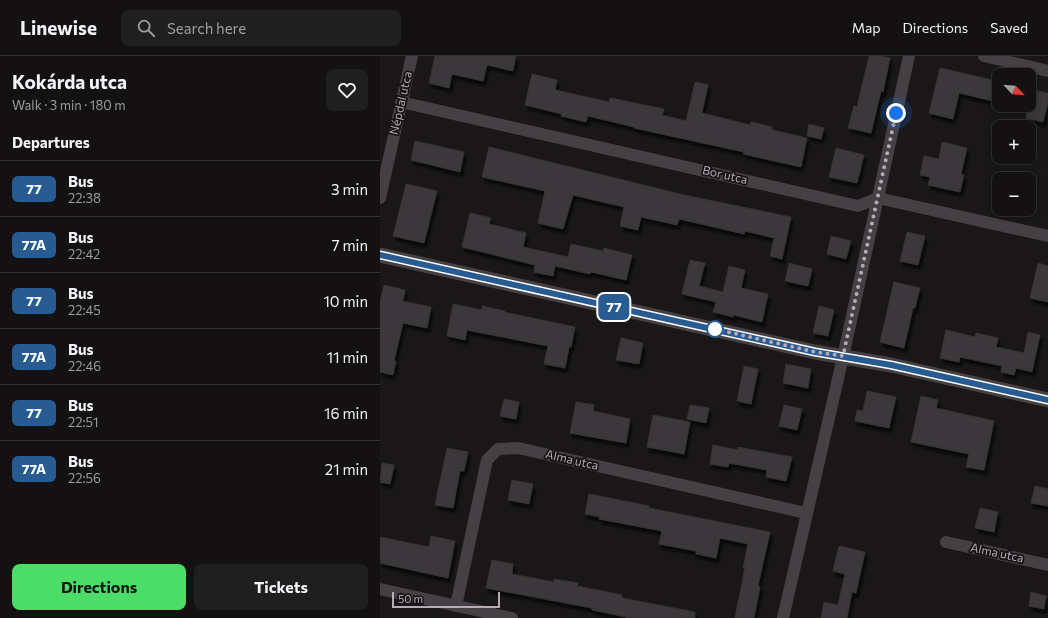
<!DOCTYPE html>
<html lang="en">
<head>
<meta charset="utf-8">
<style>
	body { margin:0; font-family:Commissioner,sans-serif; background:#201f20; color:#f1f3f6; height:100vh; display:flex; flex-direction:column; font-size:15px; white-space:nowrap }
	* { box-sizing:border-box; margin:0 }
	p { font-size:13px; color:#9d9d9f }
	.icon { flex:none; width:22px; height:22px; fill:none; stroke:currentColor; stroke-width:2; stroke-linecap:round; stroke-linejoin:round }
	.map { position:relative; flex:1; overflow:hidden }
	.panel { display:flex; flex-direction:column; background:#131112; width:380px }
	.panel>* { flex:none }
	.badge { padding:0 8px; border-radius:6px; font-size:14px; line-height:26px }
	.needle { width:26px; rotate:116deg }
	.tools { position:absolute; left:612px; top:12px; display:grid; gap:8px }
	.tools a { display:grid; place-items:center; width:44px; height:44px; border-radius:8px; background:#131112; box-shadow:0 2px 6px #0003,0 0 0 1px #323132; font-size:20px }
	.scale { position:absolute; left:12px; bottom:10px; width:108px; box-sizing:border-box; padding-left:4px; border:2px solid #b7abb5; border-top:0; font-size:11px; line-height:14px; white-space:nowrap; color:#b7abb5; -webkit-text-stroke:3px #141213; paint-order:stroke }
	.you { position:absolute; width:20px; height:20px; margin:-10px; border:3px solid #fff; border-radius:50%; background:#1a73e8; box-shadow:0 0 0 6px #1a73e833 }
	.map>.badge { position:absolute; translate:-50% -50%; box-shadow:0 0 0 2px #fff }
	h2 { padding:0 12px; font-size:15px; line-height:36px }
	.round { display:grid; place-items:center; flex:none; width:42px; height:42px; border-radius:8px; background:#201f20 }
	.summary { display:flex; align-items:center; justify-content:space-between; height:68px; padding:0 12px }
	h1 { font-size:19px; font-weight:700; line-height:30px }
	.cta { display:flex; gap:8px; margin-top:auto; padding:8px 12px }
	.cta a { flex:1; height:46px; border-radius:8px; background:#4bdd67; color:#111; font-size:16px; font-weight:700; line-height:46px; text-align:center }
	.cta a+a { background:#201f20; color:#f1f3f6 }
	ul { padding:0; list-style:none }
	li { display:flex; align-items:center; gap:12px; height:56px; padding:0 12px; border-top:1px solid #323132 }
	li div { flex:1 }
	li b { display:block; font-size:15px }
	li em { font-style:normal }
	li .badge { min-width:44px; font-weight:700; text-align:center }
	header { display:flex; align-items:center; gap:24px; box-sizing:border-box; height:56px; padding:0 20px; background:#131112; border-bottom:1px solid #323132 }
	header strong { font-size:19px }
	nav { display:flex; gap:22px; margin-inline-start:auto; font-size:14px }
	.search { width:280px; height:36px; background:#201f20; display:flex; align-items:center; gap:10px; box-sizing:border-box; padding:0 14px; border-radius:8px; color:#9d9d9f; font-size:15px }
	main { display:flex; flex:1; min-height:0 }
	.map>svg:first-child { display:block }
</style>
</head>
<body>
<header>
<strong>Linewise</strong>
<div class="search"><svg class="icon" aria-label="search" viewBox="0 0 24 24"><circle cx="10" cy="10" r="6"/><path d="M15 15l6 6"/></svg>Search here</div>
<nav><a>Map</a><a>Directions</a><a>Saved</a></nav>
</header>
<main>
<section class="panel">
<div class="summary"><div><h1>Kokárda utca</h1><p>Walk · 3 min · 180 m</p></div><a class="round"><svg class="icon" aria-label="heart" viewBox="0 0 24 24"><path d="M12 20l-8-8c-3-5 5-10 8-4 3-6 11-1 8 4z"/></svg></a></div>
<h2>Departures</h2>
<ul>
<li><span class="badge" style="background:#275b91;color:#fff">77</span><div><b>Bus</b><p>22:38</p></div><em>3 min</em></li>
<li><span class="badge" style="background:#275b91;color:#fff">77A</span><div><b>Bus</b><p>22:42</p></div><em>7 min</em></li>
<li><span class="badge" style="background:#275b91;color:#fff">77</span><div><b>Bus</b><p>22:45</p></div><em>10 min</em></li>
<li><span class="badge" style="background:#275b91;color:#fff">77A</span><div><b>Bus</b><p>22:46</p></div><em>11 min</em></li>
<li><span class="badge" style="background:#275b91;color:#fff">77</span><div><b>Bus</b><p>22:51</p></div><em>16 min</em></li>
<li><span class="badge" style="background:#275b91;color:#fff">77A</span><div><b>Bus</b><p>22:56</p></div><em>21 min</em></li>
</ul>
<div class="cta"><a>Directions</a><a>Tickets</a></div>
</section>
<div class="map">
<svg width="668" height="562" viewBox="0 0 668 562">
	<defs>
		<filter id="shadow"><feDropShadow dx="2.5" dy="4.5" stdDeviation="1" flood-color="#0009"/></filter>
	</defs>
	<rect width="100%" height="100%" fill="#191718"/>
	<g fill="#3b373a" stroke="#353233" filter="url(#shadow)">
		<polygon points="55,0 136,0 133,15 107,9 103,25 72,18 69,32 49,27"/>
		<polygon points="489,0 500,0 510,2 503,36 501,35 491,77 468,72 474,50 477,51"/>
		<polygon points="560,12 617,25 613,45 579,37 573,63 549,57"/>
		<polygon points="152,18 177,24 175,34 229,46 230,42 284,53 282,59 306,65 315,26 328,29 322,57 370,69 371,66 392,71 392,74 427,82 421,111 363,98 364,96 254,72 254,71 208,60 206,66 181,60 182,58 145,49"/>
		<polygon points="653,34 668,37 668,46 663,66 646,62"/>
		<polygon points="429,68 444,72 441,83 427,80"/>
		<polygon points="35,85 84,96 80,116 31,104"/>
		<polygon points="562,86 587,92 581,118 584,119 580,136 548,129 550,121 540,119 544,100 559,103"/>
		<polygon points="109,91 304,139 411,161 402,203 390,200 394,182 365,175 364,178 299,163 297,169 261,161 258,174 240,170 244,151 193,139 183,173 158,167 165,135 102,121"/>
		<polygon points="456,92 484,99 477,127 449,121"/>
		<polygon points="26,128 57,135 44,187 13,180"/>
		<polygon points="90,157 111,162 109,168 146,177 143,191 188,201 191,188 223,195 224,192 252,199 246,224 211,216 210,218 175,210 173,220 154,216 155,209 82,191"/>
		<polygon points="527,176 545,180 538,209 520,205"/>
		<polygon points="451,180 471,185 466,203 447,198"/>
		<polygon points="310,204 325,207 319,230 343,236 349,210 365,214 361,232 388,238 382,266 354,259 353,261 333,256 336,246 302,238"/>
		<polygon points="409,207 432,213 428,230 405,225"/>
		<polygon points="658,207 668,210 668,246 650,242"/>
		<polygon points="514,226 540,232 535,252 533,252 524,292 500,286"/>
		<polygon points="4,229 25,234 23,245 51,251 47,272 23,267 14,305 16,305 13,319 0,316 0,246"/>
		<polygon points="73,248 102,254 102,250 125,255 124,256 195,271 191,291 189,291 185,312 164,308 168,290 87,274 85,284 67,280"/>
		<polygon points="439,250 454,254 448,280 433,277"/>
		<polygon points="566,274 595,281 596,277 618,282 616,291 644,297 648,276 660,279 652,316 636,312 634,319 621,316 622,310 580,301 579,306 560,302"/>
		<polygon points="241,282 263,287 259,308 236,304"/>
		<polygon points="406,308 431,313 428,332 403,327"/>
		<polygon points="364,310 378,313 371,348 357,345"/>
		<polygon points="487,335 516,341 509,372 475,365 477,354 483,355"/>
		<polygon points="541,340 558,344 556,352 614,365 604,414 586,411 589,398 531,386"/>
		<polygon points="124,343 139,346 136,363 120,360"/>
		<polygon points="196,346 214,349 213,355 250,363 246,387 190,377"/>
		<polygon points="310,349 329,352 326,367 307,363"/>
		<polygon points="404,349 422,353 417,374 399,370"/>
		<polygon points="273,359 310,366 304,398 267,391"/>
		<polygon points="333,389 358,394 358,391 412,401 406,425 386,421 387,414 349,407 348,411 330,408"/>
		<polygon points="67,392 88,396 84,415 80,415 73,452 55,449"/>
		<polygon points="2,407 14,409 10,428 0,426"/>
		<polygon points="132,424 153,428 149,448 128,444"/>
		<polygon points="655,430 668,433 668,450 651,447"/>
		<polygon points="209,438 269,450 269,452 390,476 378,530 380,531 374,562 355,562 365,512 363,512 368,488 340,482 336,502 316,498 316,495 279,488 282,475 219,463 220,461 205,458"/>
		<polygon points="600,452 618,456 614,476 595,472"/>
		<polygon points="51,480 75,485 68,522 0,507 0,481 49,491"/>
		<polygon points="459,490 485,496 476,537 472,536 467,562 441,562 444,546 458,549 465,518 453,515"/>
		<polygon points="112,504 133,508 132,518 174,526 174,523 198,527 197,530 242,539 242,542 315,556 315,562 251,562 212,554 212,552 106,532"/>
		<polygon points="651,536 666,540 664,553 649,550"/>
	</g>
	<g fill="none" stroke-linecap="round" stroke-linejoin="round">
		<g stroke="#444043" stroke-width="12">
			<polyline points="604,0 668,15"/>
			<polyline points="21,46 478,150 498,142 668,180"/>
			<polyline points="0,142 32,0"/>
			<polyline points="566,486 668,509"/>
			<polyline points="0,533 132,562"/>
			<polyline points="76,550 107,404 118,393 138,392 426,457"/>
			<polyline points="403,562 463,301 529,0"/>
		</g>
		<polyline stroke="#444043" stroke-width="15" points="0,199 435,296 511,309 668,344"/>
	</g>
	<g fill="none" stroke-linecap="round" stroke-linejoin="round">
		<g stroke="#fff" stroke-width="9">
			<polyline id="line" points="0,199 435,296 511,309 668,344"/>
		</g>
		<use href="#line" stroke="#275b91" stroke-width="6"/>
		<polyline stroke="#b7abb5" stroke-width="4" stroke-dasharray="0 7.2" points="335,273 435,296 463,300 516,57"/>
	</g>
	<circle fill="#fff" stroke="#275b91" stroke-width="2" cx="335" cy="273" r="8"/>
	<g text-anchor="middle" stroke-width="3.5" stroke-linejoin="round" paint-order="stroke">
		<g font-size="12" fill="#b7abb5" stroke="#141213">
			<text transform="translate(21 47) rotate(-77)" y="4">Népdal utca</text>
			<text transform="translate(345 119) rotate(13)" y="4">Bor utca</text>
			<text transform="translate(192 404) rotate(13)" y="4">Alma utca</text>
			<text transform="translate(617 497) rotate(12)" y="4">Alma utca</text>
		</g>
	</g>
</svg>
<div class="tools">
<a><svg class="needle" viewBox="-14 -14 28 28"><path d="M0-13l5 13h-10z" fill="#e53935"/><path d="M0 13l5-13h-10z" fill="#9d9d9f"/></svg></a>
<a>+</a>
<a>−</a>
</div>
<div class="scale">50 m</div>
<div class="you" style="left:516px;top:57px"></div>
<b class="badge" style="left:234px;top:251px;background:#275b91;color:#fff">77</b>
</div>
</main>
</body>
</html>
